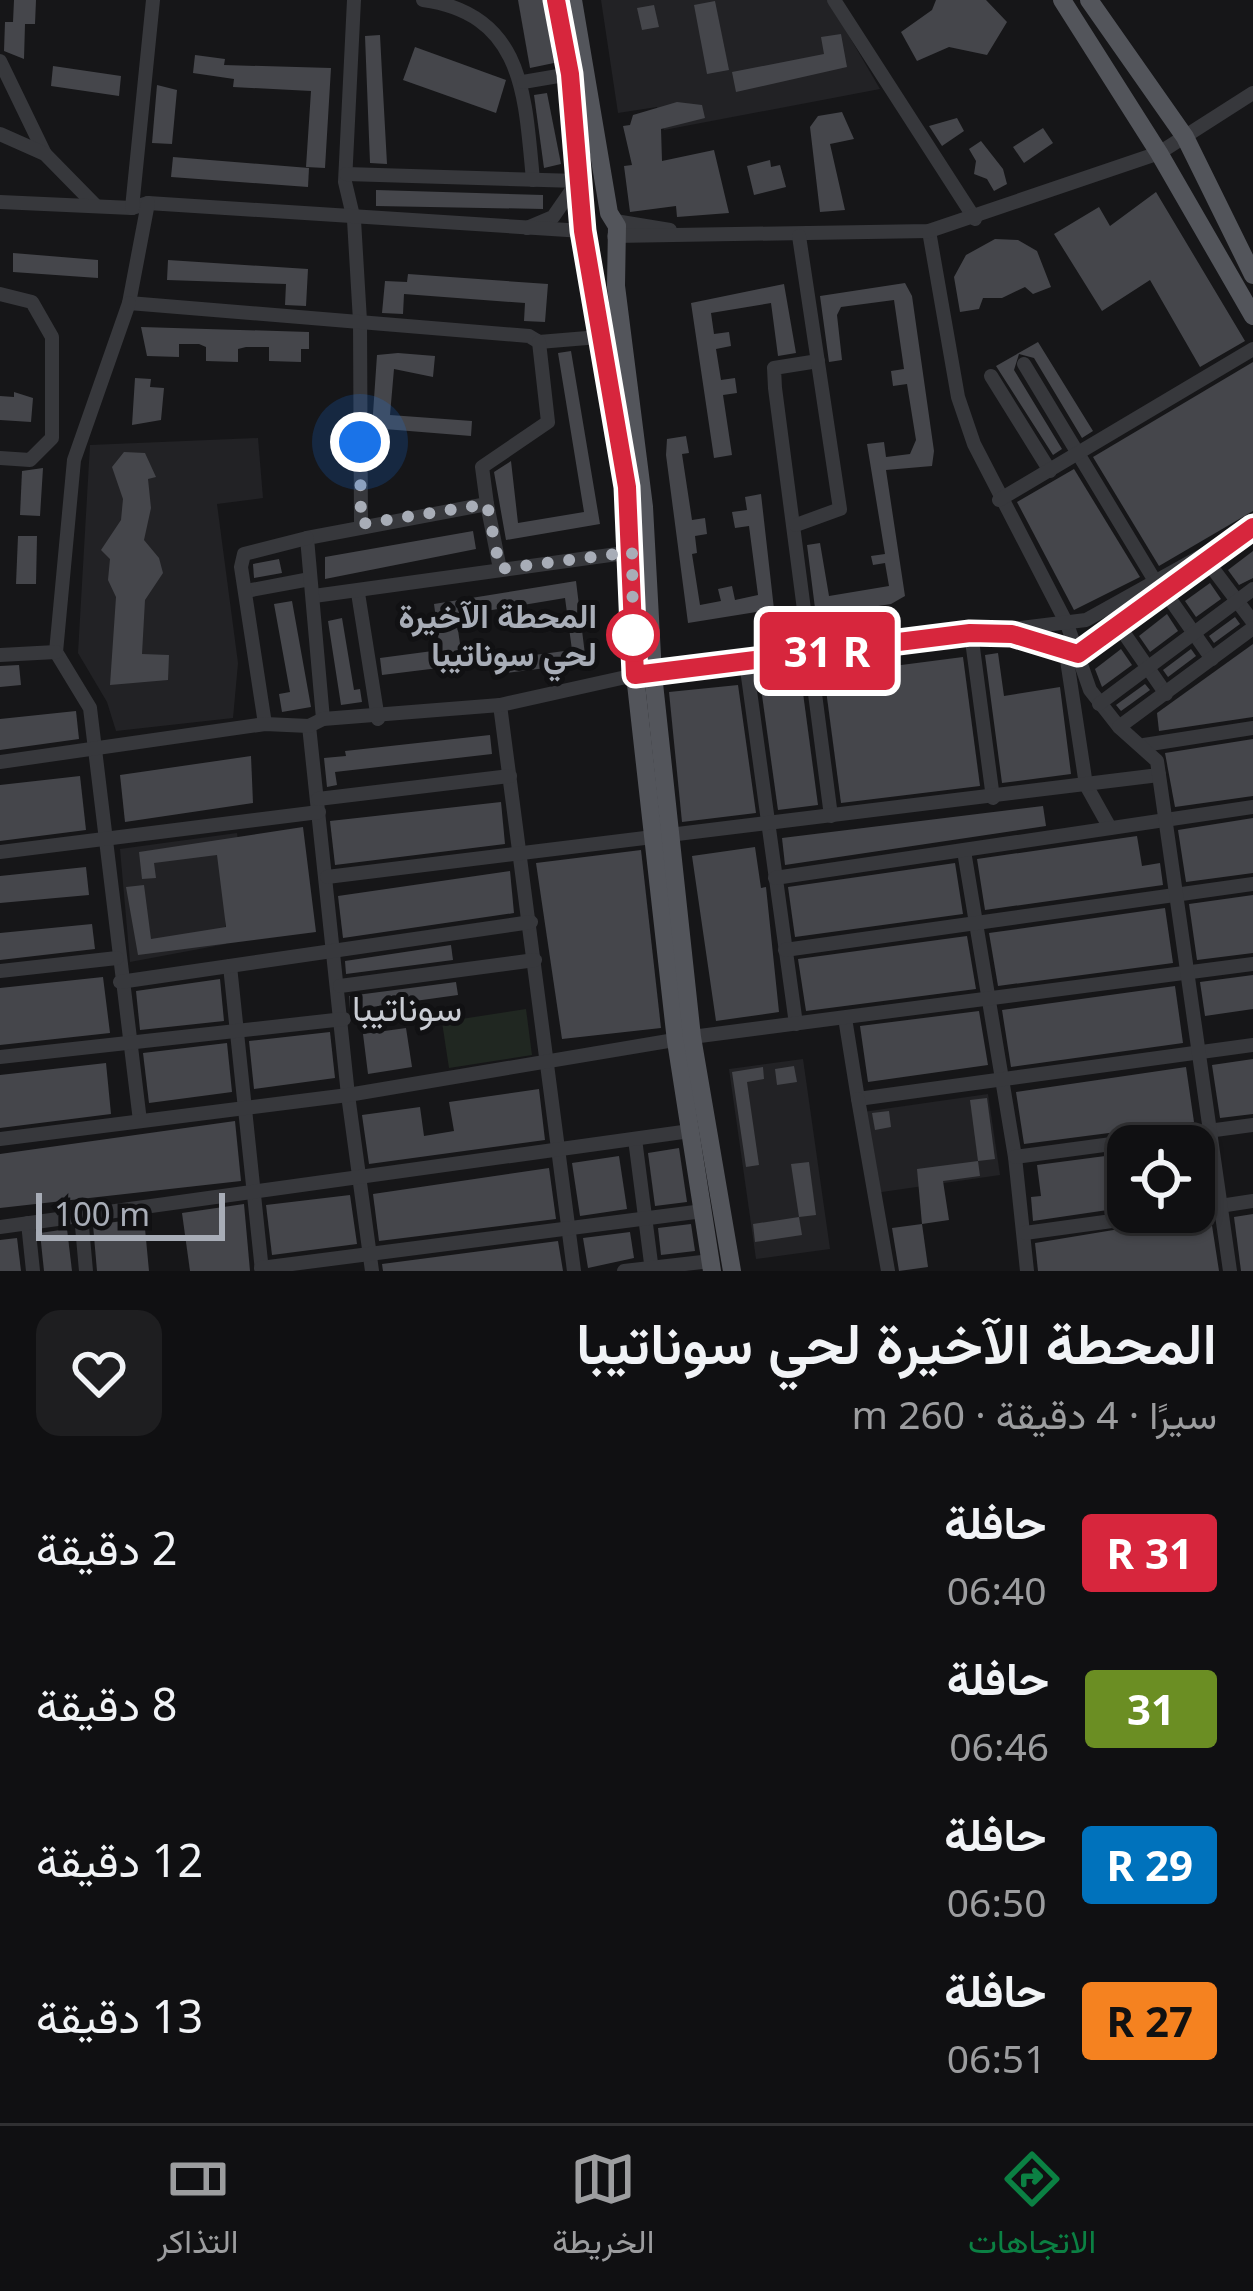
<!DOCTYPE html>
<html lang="ar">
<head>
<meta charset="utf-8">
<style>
	body { margin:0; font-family:"Noto Sans",Vazirmatn,sans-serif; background:#1e1e20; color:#f1f3f6; direction:rtl; height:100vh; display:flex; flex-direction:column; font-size:45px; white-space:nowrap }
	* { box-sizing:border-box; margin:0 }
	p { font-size:39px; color:#9c9d9f }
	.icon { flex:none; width:66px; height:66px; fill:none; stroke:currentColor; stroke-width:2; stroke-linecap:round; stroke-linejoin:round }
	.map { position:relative; height:1271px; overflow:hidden; direction:ltr }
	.panel { display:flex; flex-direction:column; background:#101012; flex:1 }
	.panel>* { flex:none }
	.badge { padding:0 24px; border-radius:9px; font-size:42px; line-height:78px }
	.controls { position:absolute; left:1107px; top:1125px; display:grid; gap:24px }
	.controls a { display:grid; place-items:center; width:108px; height:108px; border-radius:24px; background:#101012; box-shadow:0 3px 9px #0004,0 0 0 3px #303032; font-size:60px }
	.scale { position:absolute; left:36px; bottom:30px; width:189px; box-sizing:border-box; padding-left:12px; border:6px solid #a8adb7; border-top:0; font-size:33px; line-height:42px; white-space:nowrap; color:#a8adb7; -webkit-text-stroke:9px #111113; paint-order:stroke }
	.you { position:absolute; width:60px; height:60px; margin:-30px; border:9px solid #fff; border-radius:50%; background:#1a73e8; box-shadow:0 0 0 18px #1a73e833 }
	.map>.badge { position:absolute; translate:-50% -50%; box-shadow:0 0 0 6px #fff }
	.round { display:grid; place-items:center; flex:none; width:126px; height:126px; border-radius:24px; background:#1e1e20 }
	.summary { display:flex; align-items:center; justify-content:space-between; height:204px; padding:0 36px }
	h1 { font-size:57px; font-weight:600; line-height:90px }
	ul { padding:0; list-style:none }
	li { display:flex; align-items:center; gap:36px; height:156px; padding:0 36px }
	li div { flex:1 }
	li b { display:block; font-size:45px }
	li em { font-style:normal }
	li .badge { min-width:132px; font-weight:700; text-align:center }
	.tabs { display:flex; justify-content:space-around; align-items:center; height:168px; border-top:3px solid #303032; background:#101012; font-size:33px; color:#9c9d9f }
	.tabs a { display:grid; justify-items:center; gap:6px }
	.tabs .current { color:#0b8043 }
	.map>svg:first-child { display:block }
</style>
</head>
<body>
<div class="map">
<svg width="1253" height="1271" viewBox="0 0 1253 1271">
	<rect width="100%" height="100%" fill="#161618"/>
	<g fill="#222225">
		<polygon points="601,0 828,0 880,89 664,130 657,107 618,113"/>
		<polygon points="258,438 263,498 217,504 238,663 233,718 116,731 107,702 78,653 90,445"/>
		<polygon points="237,833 248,914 225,917 226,944 130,962 120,849"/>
		<polygon points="803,1059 830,1249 756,1259 729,1069"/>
		<polygon points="988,1094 1000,1175 875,1193 863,1112"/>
	</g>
	<polygon fill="#202721" points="526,1009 532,1055 449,1068 442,1022"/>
	<g fill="#45464b">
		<polygon points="14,0 36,0 35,24 25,24 24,59 4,51 5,22 13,22"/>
		<polygon points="518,0 543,0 554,63 530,68"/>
		<polygon points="936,0 986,0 1007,22 987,55 949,47 917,61 901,32 932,10"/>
		<polygon points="715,1 729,70 707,74 694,5"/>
		<polygon points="654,5 659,27 642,30 637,8"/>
		<polygon points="841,34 847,67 736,92 732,72 824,54 821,37"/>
		<polygon points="380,35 382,73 387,164 370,163 365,36"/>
		<polygon points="415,47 506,80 496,113 403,80"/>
		<polygon points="195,55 225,59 224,65 331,68 325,168 306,167 311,91 233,87 234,79 193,73"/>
		<polygon points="53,66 121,76 119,96 51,86"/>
		<polygon points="157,85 177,90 172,144 152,143"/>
		<polygon points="547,93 561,164 544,168 534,95"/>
		<polygon points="677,102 702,105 705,118 661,129 662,161 714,150 729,213 677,217 676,206 630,212 624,166 632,165 623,126 630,125 633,115"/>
		<polygon points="842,112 854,139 830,144 845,210 820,212 810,127 818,116"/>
		<polygon points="957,118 964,131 942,146 929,126"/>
		<polygon points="1043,128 1053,143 1024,163 1013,147"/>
		<polygon points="981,141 1003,169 1007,184 994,191 987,179 974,174 976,161 969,149"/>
		<polygon points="173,157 309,168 308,187 171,177"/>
		<polygon points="770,160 771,167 780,165 786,187 754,195 747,166"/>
		<polygon points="376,190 543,195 543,209 376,206"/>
		<polygon points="1156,192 1245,341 1200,367 1150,280 1102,311 1054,234 1099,207 1110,226"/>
		<polygon points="995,239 1018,240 1037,251 1051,287 1033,294 1025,287 1002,298 983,298 979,309 960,312 954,277 966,255"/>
		<polygon points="13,253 98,260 98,278 13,272"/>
		<polygon points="168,260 308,269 306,306 285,305 286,284 167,280"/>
		<polygon points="408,274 548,284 545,322 524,321 525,303 404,294 403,314 382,313 385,281 407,282"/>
		<polygon points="905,283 912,296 934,451 932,466 886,470 905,596 891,604 816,616 807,545 820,543 829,596 889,586 885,563 873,565 871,556 885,554 867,444 884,442 886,457 910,454 916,440 907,384 893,386 891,371 904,369 894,300 841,307 837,315 842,360 829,362 820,296"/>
		<polygon points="784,284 796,353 778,356 771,303 711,313 714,334 729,332 731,346 716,349 721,380 735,378 737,393 723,395 732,455 714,458 691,303"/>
		<polygon points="141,327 309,332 309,349 301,349 301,362 269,361 269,347 246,347 238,349 238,362 206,361 206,347 199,344 179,344 179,357 147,356"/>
		<polygon points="1038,342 1093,431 1082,438 1034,358 1019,354 1014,370 1062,449 1053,455 996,366"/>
		<polygon points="571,351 600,524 506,540 494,472 511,461 518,523 584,512 558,353"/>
		<polygon points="398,353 435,356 433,377 394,369 390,415 472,421 471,436 372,428 377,355"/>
		<polygon points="1253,362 1253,511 1159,566 1093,457"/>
		<polygon points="135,378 151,379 150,387 164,388 161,420 132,425"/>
		<polygon points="14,392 33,398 31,422 0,420 0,396 14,397"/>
		<polygon points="686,436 689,453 682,454 692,520 705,518 707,534 695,536 697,553 692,554 700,605 721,601 718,589 732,586 735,600 758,595 749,526 735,528 732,512 747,510 745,497 761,494 774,609 688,623 666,455 667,439"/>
		<polygon points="124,452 145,453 156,477 148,479 151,508 144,540 159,558 163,573 145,600 142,654 169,655 168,680 110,685 116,597 108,580 110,559 101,550 121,520 123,499 112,467"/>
		<polygon points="43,468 40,516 20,515 22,471"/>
		<polygon points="1074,469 1140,577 1074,610 1017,502"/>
		<polygon points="473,531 476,549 325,579 325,557"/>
		<polygon points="18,536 37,536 36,584 16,584"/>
		<polygon points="1253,551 1253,578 1239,585 1228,570"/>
		<polygon points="279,559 282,573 254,578 253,564"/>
		<polygon points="576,581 586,663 506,673 504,659 572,650 565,598 456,616 463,665 382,675 380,658 440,650 434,604"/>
		<polygon points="1210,583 1221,599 1196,617 1185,601"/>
		<polygon points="292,601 311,707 282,712 279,694 290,692 274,604"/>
		<polygon points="1167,614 1178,631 1150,652 1139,636"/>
		<polygon points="1235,617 1240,624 1214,643 1209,636"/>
		<polygon points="342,618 354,690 360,689 362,702 341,705 328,621"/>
		<polygon points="1253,644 1253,717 1159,731 1157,713"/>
		<polygon points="1121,649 1132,665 1102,687 1095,669"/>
		<polygon points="1191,649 1196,656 1168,677 1163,670"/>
		<polygon points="998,653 1004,696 1060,687 1071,774 1002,783 985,655"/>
		<polygon points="963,657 980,786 841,803 824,675"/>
		<polygon points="19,665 21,685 0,687 0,666"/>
		<polygon points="801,678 818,805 778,810 760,681"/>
		<polygon points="1145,684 1150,690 1121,711 1116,705"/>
		<polygon points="738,685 756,813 682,822 669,692"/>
		<polygon points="76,711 79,739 0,750 0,719"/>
		<polygon points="490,735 492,754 335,772 337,785 327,787 324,758 346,756 345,751"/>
		<polygon points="1253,739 1253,796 1175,807 1165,753"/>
		<polygon points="251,756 253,803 125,822 120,775"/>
		<polygon points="80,776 86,830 0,841 0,785"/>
		<polygon points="501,802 505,844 335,865 330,821"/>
		<polygon points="1043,806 1046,826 785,865 782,838"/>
		<polygon points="1253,818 1253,873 1186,882 1178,830"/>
		<polygon points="303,827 316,932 138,955 126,887 144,885 151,939 226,927 217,855 154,863 156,878 142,879 139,852"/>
		<polygon points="1137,836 1142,866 1160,863 1163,885 985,910 977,859"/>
		<polygon points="755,847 761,888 766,887 779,1012 716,1021 692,856"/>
		<polygon points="641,850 661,1028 562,1039 536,863"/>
		<polygon points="955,863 963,914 795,937 788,887"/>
		<polygon points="86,867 89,895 0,903 0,876"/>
		<polygon points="510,871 514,913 343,938 338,896"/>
		<polygon points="1253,895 1253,953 1197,960 1189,904"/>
		<polygon points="1165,908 1173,963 998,986 989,933"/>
		<polygon points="92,924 95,949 0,960 0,933"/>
		<polygon points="967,936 976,989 806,1011 798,959"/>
		<polygon points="451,945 453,960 346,974 345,961"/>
		<polygon points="1253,975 1253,1009 1205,1016 1200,982"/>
		<polygon points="103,977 110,1033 0,1045 0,988"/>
		<polygon points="220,979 224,1021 140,1030 136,991"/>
		<polygon points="456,982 458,995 350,1010 349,996"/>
		<polygon points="1175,986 1183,1043 1011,1067 1002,1010"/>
		<polygon points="979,1011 988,1065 868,1082 860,1026"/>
		<polygon points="406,1028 412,1067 368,1074 363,1034"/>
		<polygon points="330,1032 335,1078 254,1089 249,1041"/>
		<polygon points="227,1043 232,1092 149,1103 143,1053"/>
		<polygon points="1253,1059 1253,1114 1220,1118 1212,1065"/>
		<polygon points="106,1063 111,1114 0,1128 0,1075"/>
		<polygon points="794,1066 797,1082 777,1085 775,1069"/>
		<polygon points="763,1067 764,1079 747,1082 759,1165 746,1167 732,1072"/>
		<polygon points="1186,1067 1194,1122 1024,1144 1016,1092"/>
		<polygon points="539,1089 545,1140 369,1164 362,1115 420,1107 424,1136 454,1131 449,1102"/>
		<polygon points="987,1098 995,1159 978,1161 970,1100"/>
		<polygon points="889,1111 891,1127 875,1130 872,1113"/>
		<polygon points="235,1121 241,1181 0,1208 0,1154"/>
		<polygon points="1200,1144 1208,1197 1194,1199 1194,1146 1181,1146"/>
		<polygon points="679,1148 687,1202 655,1206 648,1153"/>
		<polygon points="1128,1153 1128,1207 1033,1221 1031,1197 1041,1196 1037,1165"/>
		<polygon points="619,1156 627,1209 580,1216 572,1163"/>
		<polygon points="978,1161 980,1176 943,1181 949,1220 922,1224 917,1169"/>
		<polygon points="809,1162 816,1215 799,1217 791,1164"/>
		<polygon points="549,1168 556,1219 379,1241 373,1194"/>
		<polygon points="350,1195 357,1244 272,1255 266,1205"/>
		<polygon points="244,1204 250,1271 190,1271 182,1213"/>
		<polygon points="1253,1214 1253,1271 1241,1271 1234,1217"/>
		<polygon points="799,1217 802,1235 755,1242 753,1224"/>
		<polygon points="144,1218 149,1271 97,1271 93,1225"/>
		<polygon points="1186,1218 1211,1219 1219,1271 1038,1271 1035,1243"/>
		<polygon points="691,1224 695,1251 661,1255 658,1228"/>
		<polygon points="922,1224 928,1267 899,1271 892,1228"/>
		<polygon points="67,1229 72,1271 44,1271 40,1233"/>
		<polygon points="630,1232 634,1258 588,1268 583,1238"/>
		<polygon points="17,1238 21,1271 0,1271 0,1240"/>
		<polygon points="558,1241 563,1271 383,1271 382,1264"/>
	</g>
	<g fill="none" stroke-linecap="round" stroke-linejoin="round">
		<g stroke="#37383c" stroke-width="14">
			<polyline points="354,0 345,182 354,220 360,321 361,524"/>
			<path d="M423,0C525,14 525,98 533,180"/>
			<polyline points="834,0 975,219"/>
			<polyline points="0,61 45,154"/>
			<polyline points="523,82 570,74"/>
			<polyline points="0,134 45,154 95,205"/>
			<polyline points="346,174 578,181 553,217 527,228"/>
			<polyline points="0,202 132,208 148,203 583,231"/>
			<polyline points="148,203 129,303 529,336 539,342 623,335"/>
			<polyline points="132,208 153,0"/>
			<polyline points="615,221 670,230"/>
			<polyline points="929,231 958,397 974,444 1067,624 1090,690 1119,727"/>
			<polyline points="614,236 929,231 1159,153 1253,93"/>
			<polyline points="0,294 32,302 52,337 52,438 30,460 0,458"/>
			<polyline points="129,303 74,460 56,652 90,708 140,1121"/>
			<polyline points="818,361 774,368 775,388 831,816"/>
			<polyline points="1024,364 1155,581"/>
			<polyline points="991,376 1050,471"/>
			<polyline points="999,500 1253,349"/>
			<polyline points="487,504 500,569"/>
			<polyline points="796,525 840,509 799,236"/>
			<polyline points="1207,561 1253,622"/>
			<polyline points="246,591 310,579"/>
			<polyline points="1165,592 1212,659"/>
			<polyline points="358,593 378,719"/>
			<polyline points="314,596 632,552"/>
			<polyline points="1119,626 1166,694"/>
			<polyline points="971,633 993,798"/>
			<polyline points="1006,634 1078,654 1208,560"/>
			<polyline points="1065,647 1086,785 1110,828"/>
			<polyline points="0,655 56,652"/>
			<polyline points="746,662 796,1024"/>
			<polyline points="1099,704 1253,589"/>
			<polyline points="500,705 574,1271"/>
			<polyline points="323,719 307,538 487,504 482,467 548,422 539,342"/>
			<polyline points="265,724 241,567 244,554 307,538"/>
			<polyline points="309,726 348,1095 372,1271"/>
			<polyline points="1144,745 1253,728"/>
			<polyline points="0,762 265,724 309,726 323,719 500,705 635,675 1086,620 1253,527"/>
			<polyline points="318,799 510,776"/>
			<polyline points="964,851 1015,1157 1027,1271"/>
			<polyline points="0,852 319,812"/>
			<polyline points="327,877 1159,775"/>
			<polyline points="775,878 1253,807"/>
			<polyline points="785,950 1253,884"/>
			<polyline points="230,966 262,1271"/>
			<polyline points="0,971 117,958"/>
			<polyline points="120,982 531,922"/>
			<polyline points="340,986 535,960"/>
			<polyline points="845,1018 858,1099 1253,1045"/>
			<polyline points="0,1057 344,1019"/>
			<polyline points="858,1099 888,1271"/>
			<polyline points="0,1139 348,1095 692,1037 1253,964"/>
			<polyline points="635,1139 652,1271"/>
			<polyline points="1015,1157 1253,1125"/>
			<polyline points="1194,1210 1253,1201"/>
			<polyline points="81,1215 86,1271"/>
			<polyline points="28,1223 33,1271"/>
			<polyline points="0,1227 690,1131"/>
			<polyline points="1025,1233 1177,1212"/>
			<polyline points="261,1268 703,1211"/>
			<polyline points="624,1271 711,1261"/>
			<polyline points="1230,1271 1157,761 1119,727 1253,628"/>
		</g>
		<g stroke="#53555b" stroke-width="18">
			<polyline points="556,0 570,74 583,231 627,487 635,675 676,1041 712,1271"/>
			<polyline points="573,0 609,213 617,226 616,286 644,507 653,674 692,1037 732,1271"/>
			<polyline points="1062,0 1159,153 1253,316"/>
			<polyline points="1089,0 1185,137 1253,275"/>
		</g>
	</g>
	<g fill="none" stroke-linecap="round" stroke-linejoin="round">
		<g stroke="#fff" stroke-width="27">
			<polyline id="line" points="556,0 570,74 583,231 627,487 635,675 970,633 1012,634 1078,654 1253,527"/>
		</g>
		<use href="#line" stroke="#d7263d" stroke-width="18"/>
		<polyline stroke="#a8adb7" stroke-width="12" stroke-dasharray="0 21.6" points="360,442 361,524 487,504 500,569 632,552 633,635"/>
	</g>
	<circle fill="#fff" stroke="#d7263d" stroke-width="6" cx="633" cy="635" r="24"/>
	<g text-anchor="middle" stroke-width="10" stroke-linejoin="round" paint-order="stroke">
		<g font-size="33" font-weight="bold" fill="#a8adb7" stroke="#111113" text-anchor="end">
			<text x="597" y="628">المحطة الآخيرة<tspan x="597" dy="38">لحي سوناتيبا</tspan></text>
		</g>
		<g font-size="36" fill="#c9ccd3" stroke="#111113">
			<text x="407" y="1021">سوناتيبا</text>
		</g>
	</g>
</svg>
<div class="controls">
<a><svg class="icon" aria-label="locate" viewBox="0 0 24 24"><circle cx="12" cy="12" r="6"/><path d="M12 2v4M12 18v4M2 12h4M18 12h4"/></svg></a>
</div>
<div class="scale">100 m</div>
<div class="you" style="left:360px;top:442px"></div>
<b class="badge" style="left:827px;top:651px;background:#d7263d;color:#fff">31 R</b>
</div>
<section class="panel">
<div class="summary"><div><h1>المحطة الآخيرة لحي سوناتيبا</h1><p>سيرًا · 4 دقيقة · 260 m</p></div><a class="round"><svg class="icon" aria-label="heart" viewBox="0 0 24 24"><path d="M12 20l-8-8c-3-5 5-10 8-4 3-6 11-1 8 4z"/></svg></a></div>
<ul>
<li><span class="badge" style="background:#d7263d;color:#fff">31 R</span><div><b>حافلة</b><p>06:40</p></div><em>2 دقيقة</em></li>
<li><span class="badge" style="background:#6b8e23;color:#fff">31</span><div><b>حافلة</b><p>06:46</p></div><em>8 دقيقة</em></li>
<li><span class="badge" style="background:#0072bc;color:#fff">29 R</span><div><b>حافلة</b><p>06:50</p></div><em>12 دقيقة</em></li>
<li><span class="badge" style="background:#f58220;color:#111">27 R</span><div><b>حافلة</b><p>06:51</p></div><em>13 دقيقة</em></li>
</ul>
</section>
<nav class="tabs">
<a class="current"><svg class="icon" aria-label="directions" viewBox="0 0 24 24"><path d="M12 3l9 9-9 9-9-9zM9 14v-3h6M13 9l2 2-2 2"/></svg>الاتجاهات</a>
<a><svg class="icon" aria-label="map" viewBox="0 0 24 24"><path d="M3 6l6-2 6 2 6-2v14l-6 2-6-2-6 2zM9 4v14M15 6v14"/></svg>الخريطة</a>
<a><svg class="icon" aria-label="tickets" viewBox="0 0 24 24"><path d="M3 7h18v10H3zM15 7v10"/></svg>التذاكر</a>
</nav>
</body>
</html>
